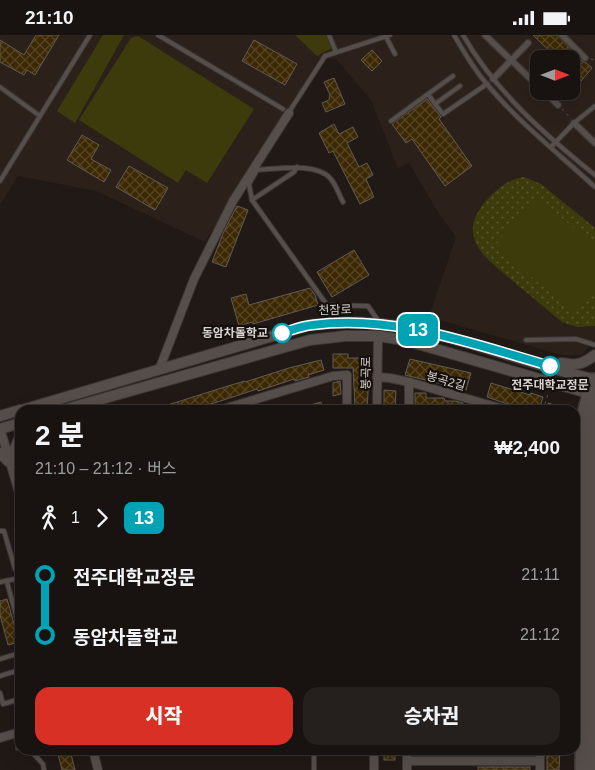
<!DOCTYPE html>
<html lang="ko">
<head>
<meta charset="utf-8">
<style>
	body { margin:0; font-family:Arial,"Noto Sans KR",sans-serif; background:#25201e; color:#f1f3f6; height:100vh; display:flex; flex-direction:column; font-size:19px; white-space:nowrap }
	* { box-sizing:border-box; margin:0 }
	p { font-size:16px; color:#9f9e9f }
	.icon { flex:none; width:28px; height:28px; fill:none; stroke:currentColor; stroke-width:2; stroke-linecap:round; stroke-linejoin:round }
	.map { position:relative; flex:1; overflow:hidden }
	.details { position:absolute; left:15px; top:370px; width:565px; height:350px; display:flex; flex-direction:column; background:#181310; border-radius:15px; box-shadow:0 5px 20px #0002,0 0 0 1px #363230 }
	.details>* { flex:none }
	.badge { padding:0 10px; border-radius:8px; font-size:18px; line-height:32px }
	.needle { width:32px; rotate:90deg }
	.tools { position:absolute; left:530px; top:15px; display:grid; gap:10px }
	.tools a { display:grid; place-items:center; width:50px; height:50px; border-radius:10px; background:#181310; box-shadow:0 5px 20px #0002,0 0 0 1px #363230; font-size:25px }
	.map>.badge { position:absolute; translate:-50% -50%; box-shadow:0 0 0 2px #fff }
	.legs { display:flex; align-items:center; gap:8px; height:55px; padding:0 20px; font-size:16px }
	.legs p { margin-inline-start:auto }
	.head { display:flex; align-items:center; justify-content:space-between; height:85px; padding:0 20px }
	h1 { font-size:28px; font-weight:800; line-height:38px }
	.button { display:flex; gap:10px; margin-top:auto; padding:10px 20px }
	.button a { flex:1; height:58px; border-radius:15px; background:#d93025; color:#fff; font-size:20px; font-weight:800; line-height:58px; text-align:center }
	.button a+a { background:#25201e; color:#f1f3f6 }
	ul { padding:0 20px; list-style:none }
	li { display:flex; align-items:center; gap:18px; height:60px; font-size:19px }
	li i { display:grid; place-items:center; width:8px; height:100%; margin:0 6px; background:currentColor }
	li i::after { content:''; width:12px; height:12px; margin:-6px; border:4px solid; border-radius:50%; background:#181310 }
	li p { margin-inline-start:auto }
	li:first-child i { background:linear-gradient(#0000 50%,currentColor 0) }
	li:last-child i { background:linear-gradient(currentColor 50%,#0000 0) }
	.status { display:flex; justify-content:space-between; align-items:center; height:35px; padding:0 25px; background:#181310; direction:ltr }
	.status svg { height:14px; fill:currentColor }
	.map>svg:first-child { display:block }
</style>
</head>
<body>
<div class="status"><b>21:10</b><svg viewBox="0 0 49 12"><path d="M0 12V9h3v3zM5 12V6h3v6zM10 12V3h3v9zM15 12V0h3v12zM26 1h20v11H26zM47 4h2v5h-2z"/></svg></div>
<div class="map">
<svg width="595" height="735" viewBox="0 0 595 735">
	<defs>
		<pattern id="grass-dots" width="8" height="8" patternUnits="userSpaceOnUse" patternTransform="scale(1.25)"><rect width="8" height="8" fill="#3d3b0b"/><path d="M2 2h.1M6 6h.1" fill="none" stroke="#58562e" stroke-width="1.8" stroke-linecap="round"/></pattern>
		<pattern id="building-cross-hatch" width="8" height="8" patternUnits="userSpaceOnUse" patternTransform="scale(1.25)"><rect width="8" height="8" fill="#3c2802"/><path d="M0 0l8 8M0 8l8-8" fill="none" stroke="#574626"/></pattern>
	</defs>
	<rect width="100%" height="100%" fill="#201916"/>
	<path fill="#2c201a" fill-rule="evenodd" d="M0,0H595V304L582,320H562L429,282L456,202L439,179L409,128L398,133L371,65L336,24L320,23L205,207L96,156L18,141L0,170ZM539,24H571V56H539Z"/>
	<path fill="url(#grass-dots)" d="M524,142L541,149L595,193V291L577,292L562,287C546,274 530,260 514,247C487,224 454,203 486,166C496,155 508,144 524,142Z"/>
	<g fill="#3d3b0b">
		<polygon points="103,0 124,0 75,88 57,76"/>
		<polygon points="295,0 326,0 332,13 317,21"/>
		<polygon points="138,1 254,74 207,148 186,135 178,148 79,85 131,3"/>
		<polygon points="536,161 595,211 595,251 573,277 495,211"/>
	</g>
	<g fill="url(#building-cross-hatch)" stroke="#605b55">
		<polygon points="36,0 59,0 35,40 27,35 24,40 0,27 0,5 24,20"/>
		<polygon points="533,0 557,0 582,26 586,28 592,33 581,46 571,37 571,24 558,24"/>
		<polygon points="254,5 297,29 285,50 242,26"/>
		<polygon points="372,15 382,26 372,36 361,25"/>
		<polygon points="334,43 345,69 326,77 322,68 329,65 330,60 324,47"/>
		<polygon points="427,64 441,82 439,84 472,131 445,151 412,104 406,108 392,89"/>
		<polygon points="334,89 339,99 353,92 358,102 347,108 359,132 367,128 373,140 366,144 374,162 360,169 333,116 329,118 319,98"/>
		<polygon points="82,100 99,110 91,124 111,135 104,147 67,125"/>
		<polygon points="129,131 168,153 155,175 116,152"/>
		<polygon points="237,171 248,175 226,232 212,227 224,196"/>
		<polygon points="354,215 369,240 332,262 317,237"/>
		<polygon points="310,253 315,260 318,270 253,289 252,287 239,291 231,263 246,259 249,270"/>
		<polygon points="333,319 348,319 348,323 370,323 367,375 357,375 357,372 355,372 353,333 333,333"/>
		<polygon points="410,324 471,338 466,355 405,340"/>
		<polygon points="321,325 324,335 308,340 309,342 295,346 294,344 258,356 257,354 193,375 155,375 155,374 231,350 245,346 245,347 289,333"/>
		<polygon points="340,346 341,359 333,361 333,348"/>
		<polygon points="491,348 530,360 531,358 543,362 539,375 519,373 487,362"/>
		<polygon points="384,355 396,356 395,375 384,375"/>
		<polygon points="415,358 426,358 426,363 444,363 445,366 456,366 463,368 463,370 478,372 478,375 415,375"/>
		<polygon points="321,367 323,375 298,375 297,374"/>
		<polygon points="548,368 567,374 567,375 548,375"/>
		<polygon points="7,564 19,607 8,610 0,580 0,566"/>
		<polygon points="57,715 70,715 75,735 62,735"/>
		<rect x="384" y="715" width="11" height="10"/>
		<polygon points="430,715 510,715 517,720 430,720"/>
		<polygon points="547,715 560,715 559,735 547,735"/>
		<rect x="478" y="732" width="52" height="3"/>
	</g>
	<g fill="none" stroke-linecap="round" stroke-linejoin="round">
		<g stroke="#3b3634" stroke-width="6">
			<g id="service">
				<polyline points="158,0 283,74"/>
				<polyline points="329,0 336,17"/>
				<polyline points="385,0 395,19"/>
				<path d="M454,0C464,17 473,33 486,48C518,87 558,118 595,152"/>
				<path d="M463,0C495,56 545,100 595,140"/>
				<polyline points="460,51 435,69 443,79 487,49"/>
				<polyline points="0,52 40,81"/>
				<polyline points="435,69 428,59 453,41"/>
				<polyline points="289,77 325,21 390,0"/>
				<polyline points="391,86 428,59"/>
				<polyline points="551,112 574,88 595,71"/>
				<polyline points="0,146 90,0"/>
				<polyline points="252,165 294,137 297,132"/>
				<path d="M343,167C339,160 336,149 330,143C316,127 277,134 257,135L249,149L252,165L327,270L368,271L379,287"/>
				<polyline points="526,305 576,304 595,310"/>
				<polyline points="0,496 4,496 15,534"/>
				<polyline points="0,547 20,543"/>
				<polyline points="7,547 20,595"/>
				<polyline points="0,624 20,618"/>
				<polyline points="0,641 16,636 20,654"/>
				<polyline points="0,658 3,669 20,664"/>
				<polyline points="18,713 20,713"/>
				<polyline points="30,715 43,729 44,735"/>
				<polyline points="314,715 314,735"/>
			</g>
		</g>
		<g stroke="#3b3634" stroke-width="8">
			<g id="pedestrian">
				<polyline points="485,0 539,52"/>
				<polyline points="562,0 585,23"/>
				<polyline points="493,44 528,8"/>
				<polyline points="544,56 558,70"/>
				<polyline points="574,88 595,108"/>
			</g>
		</g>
		<g stroke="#3b3634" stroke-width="10">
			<g id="minor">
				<polyline points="159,335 194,244 233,166 289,78"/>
				<polyline points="377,342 390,343 409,347 507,375"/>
				<polyline points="220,375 333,341 347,340 347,375"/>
				<polyline points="377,375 378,301"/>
				<polyline points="409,375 409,347"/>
				<polyline points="0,393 20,461"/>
				<polyline points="0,703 20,697"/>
				<polyline points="93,715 98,735"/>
				<polyline points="374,715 374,735"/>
				<polyline points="407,726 540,726"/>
				<polyline points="407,735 407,715"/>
				<polyline points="540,735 540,715"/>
			</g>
		</g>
		<g stroke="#3b3634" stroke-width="12">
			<g id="tertiary">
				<path d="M557,333L561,328C576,331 583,329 595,320"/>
				<path d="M22,375L310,290C334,288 359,286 383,289C454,298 523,328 593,344"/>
				<polyline points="63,375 310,305 345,301 378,301 404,305 595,360"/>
				<polyline points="0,381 20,375"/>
				<polyline points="0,394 20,388"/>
				<polyline points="589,408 593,372 595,365"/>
				<polyline points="0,418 9,427 20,402"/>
			</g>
		</g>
		<g stroke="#3b3634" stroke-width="14">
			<g id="secondary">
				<polyline points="581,735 581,389 585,370 593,344 595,345"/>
				<polyline points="591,735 591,414 595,397"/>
			</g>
		</g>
		<g stroke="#58524f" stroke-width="1" stroke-dasharray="2.5 4" stroke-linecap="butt">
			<polyline points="591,24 595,25"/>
			<polyline points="562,74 571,84"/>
			<polyline points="353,341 369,341"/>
			<polyline points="543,375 548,359"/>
		</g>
		<use href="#service" stroke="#564e4a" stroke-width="4"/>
		<use href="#pedestrian" stroke="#564e4a" stroke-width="5.5"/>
		<use href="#minor" stroke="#564e4a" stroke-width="8"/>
		<use href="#tertiary" stroke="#564e4a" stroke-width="10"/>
		<use href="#secondary" stroke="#564e4a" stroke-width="11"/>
	</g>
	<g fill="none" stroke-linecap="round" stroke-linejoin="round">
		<g stroke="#fff" stroke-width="11">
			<path id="line-1" d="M282,298C292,295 302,291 312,290C393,279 473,309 550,331"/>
		</g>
		<use href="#line-1" stroke="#00a3b4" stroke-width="8"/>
	</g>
	<g fill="#fff" stroke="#00a3b4" stroke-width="2.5">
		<circle cx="282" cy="298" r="9"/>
		<circle cx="550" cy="331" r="9"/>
	</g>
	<g text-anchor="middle" stroke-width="4.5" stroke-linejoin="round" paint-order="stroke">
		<g font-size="12" fill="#d8d3d1" stroke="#16100d">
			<text transform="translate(335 275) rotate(-2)" y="4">천잠로</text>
			<text transform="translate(366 338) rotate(-89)" y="4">봉곡로</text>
			<text transform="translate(446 346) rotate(16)" y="4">봉곡2길</text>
		</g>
		<g font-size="12" font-weight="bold" fill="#d8d3d1" stroke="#16100d" text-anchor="end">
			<text x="268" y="302">동암차돌학교</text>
			<text x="550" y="354" text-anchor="middle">전주대학교정문</text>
		</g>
	</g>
</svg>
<div class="tools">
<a><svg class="needle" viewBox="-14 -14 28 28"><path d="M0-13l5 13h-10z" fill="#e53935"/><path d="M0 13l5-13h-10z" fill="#9f9e9f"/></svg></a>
</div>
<b class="badge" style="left:418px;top:295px;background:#00a3b4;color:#fff">13</b>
<section class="details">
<div class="head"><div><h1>2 분</h1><p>21:10 – 21:12 · 버스</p></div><b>₩2,400</b></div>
<div class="legs"><svg class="icon" aria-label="walk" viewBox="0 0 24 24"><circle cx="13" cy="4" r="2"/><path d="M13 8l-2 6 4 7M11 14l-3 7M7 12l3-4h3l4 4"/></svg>1<svg class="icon" aria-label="forward" viewBox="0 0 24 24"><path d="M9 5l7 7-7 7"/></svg><b class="badge" style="background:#00a3b4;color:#fff">13</b></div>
<ul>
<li><i style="color:#00a3b4"></i><b>전주대학교정문</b><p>21:11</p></li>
<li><i style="color:#00a3b4"></i><b>동암차돌학교</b><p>21:12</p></li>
</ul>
<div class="button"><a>시작</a><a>승차권</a></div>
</section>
</div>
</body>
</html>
